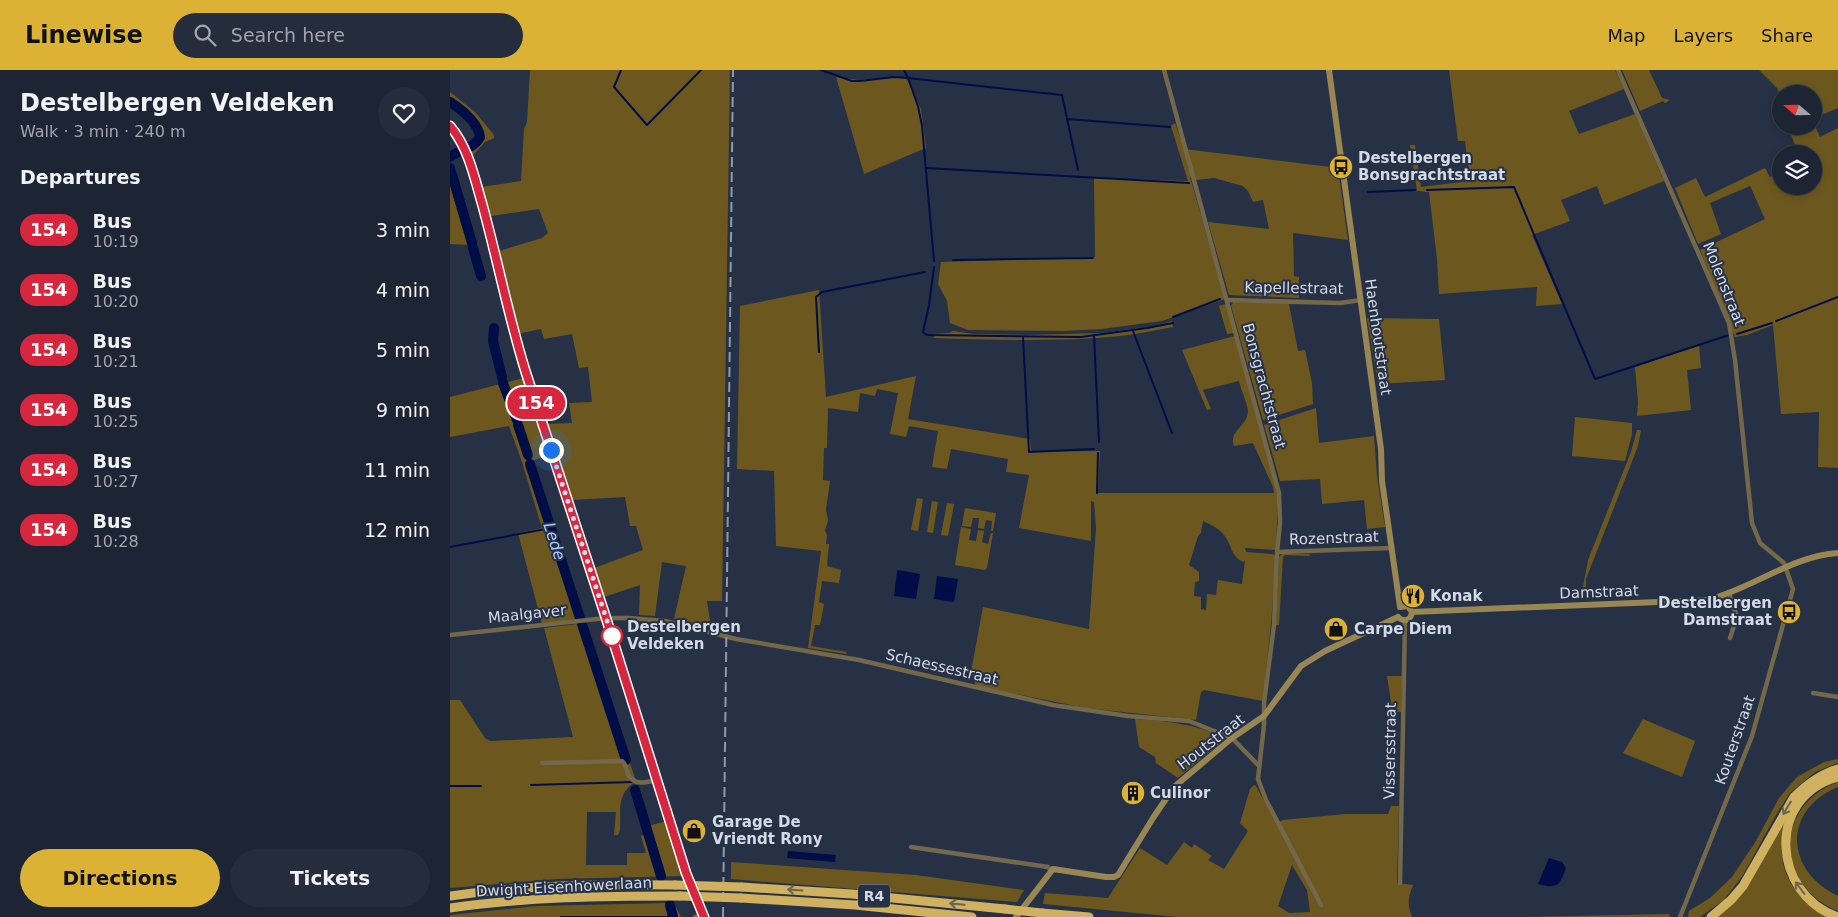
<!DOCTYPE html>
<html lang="en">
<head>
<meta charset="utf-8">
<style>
	body { margin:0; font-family:"DejaVu Sans",sans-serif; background:#252d3c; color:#f1f3f6; height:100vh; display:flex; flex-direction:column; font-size:19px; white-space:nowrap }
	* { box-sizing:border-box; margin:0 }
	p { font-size:16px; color:#a0a5ac }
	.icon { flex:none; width:28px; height:28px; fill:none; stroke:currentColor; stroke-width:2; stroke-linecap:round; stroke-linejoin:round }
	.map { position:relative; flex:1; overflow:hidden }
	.side { display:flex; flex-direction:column; background:#1d2534; width:450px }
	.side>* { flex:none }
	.badge { padding:0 10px; border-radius:16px; font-size:18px; line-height:32px }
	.needle { width:32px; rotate:290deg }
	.fabs { position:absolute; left:1322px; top:15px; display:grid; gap:10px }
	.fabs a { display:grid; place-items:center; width:50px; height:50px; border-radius:50%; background:#1d2534; box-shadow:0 2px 8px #0003,0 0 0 1px #3b424f; font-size:25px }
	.you { position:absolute; width:25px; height:25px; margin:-12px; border:4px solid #fff; border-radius:50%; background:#1a73e8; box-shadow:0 0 0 8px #1a73e833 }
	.map>.badge { position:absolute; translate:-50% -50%; box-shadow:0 0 0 2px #fff }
	h2 { padding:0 20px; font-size:19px; line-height:45px }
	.round { display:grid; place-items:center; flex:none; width:52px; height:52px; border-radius:26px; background:#252d3c }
	.headline { display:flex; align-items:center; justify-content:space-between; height:85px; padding:0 20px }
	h1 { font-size:24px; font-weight:800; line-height:38px }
	.action { display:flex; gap:10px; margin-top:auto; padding:10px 20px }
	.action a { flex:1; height:58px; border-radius:30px; background:#dbb233; color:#111; font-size:20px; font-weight:800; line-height:58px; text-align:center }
	.action a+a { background:#252d3c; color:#f1f3f6 }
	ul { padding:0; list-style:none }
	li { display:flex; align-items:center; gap:15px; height:60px; padding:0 20px }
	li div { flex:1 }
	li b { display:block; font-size:19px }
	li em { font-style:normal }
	li .badge { min-width:55px; font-weight:700; text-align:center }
	header { display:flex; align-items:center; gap:30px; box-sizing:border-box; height:70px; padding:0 25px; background:#dbb233; color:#111 }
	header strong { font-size:24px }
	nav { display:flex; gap:28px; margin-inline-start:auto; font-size:18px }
	.search { width:350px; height:45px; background:#252d3c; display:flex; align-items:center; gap:12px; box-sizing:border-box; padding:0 18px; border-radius:28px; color:#a0a5ac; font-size:19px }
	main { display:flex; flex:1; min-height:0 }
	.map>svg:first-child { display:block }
</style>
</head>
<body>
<header>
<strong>Linewise</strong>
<div class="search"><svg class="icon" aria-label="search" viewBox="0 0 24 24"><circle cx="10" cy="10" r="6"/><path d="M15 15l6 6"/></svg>Search here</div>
<nav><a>Map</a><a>Layers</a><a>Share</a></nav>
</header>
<main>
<section class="side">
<div class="headline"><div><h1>Destelbergen Veldeken</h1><p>Walk · 3 min · 240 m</p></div><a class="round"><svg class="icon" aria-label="heart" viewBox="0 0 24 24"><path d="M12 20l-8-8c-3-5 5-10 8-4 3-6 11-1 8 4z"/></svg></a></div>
<h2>Departures</h2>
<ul>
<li><span class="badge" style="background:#d7263d;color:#fff">154</span><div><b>Bus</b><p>10:19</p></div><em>3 min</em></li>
<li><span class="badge" style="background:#d7263d;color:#fff">154</span><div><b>Bus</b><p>10:20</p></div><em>4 min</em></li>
<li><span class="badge" style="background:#d7263d;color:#fff">154</span><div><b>Bus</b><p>10:21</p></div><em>5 min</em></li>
<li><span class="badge" style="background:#d7263d;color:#fff">154</span><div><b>Bus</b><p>10:25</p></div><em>9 min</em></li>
<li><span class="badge" style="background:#d7263d;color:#fff">154</span><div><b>Bus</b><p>10:27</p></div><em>11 min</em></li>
<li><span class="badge" style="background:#d7263d;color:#fff">154</span><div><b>Bus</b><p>10:28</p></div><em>12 min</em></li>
</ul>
<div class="action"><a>Directions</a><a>Tickets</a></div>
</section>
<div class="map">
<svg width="1388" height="847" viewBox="0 0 1388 847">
	<rect width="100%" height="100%" fill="#273146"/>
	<g fill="#6c581f" fill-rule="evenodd">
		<polygon points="80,0 280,0 272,531 257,531 261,558 224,549 236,496 212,492 205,546 189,545 190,515 154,527 144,498 193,480 186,456 180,456 175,427 122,430 96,354 122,353 119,333 142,332 138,297 129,298 122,264 94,269 91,259 67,264 49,181 92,168 98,163 89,139 41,146 31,117 71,111 74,59 77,52"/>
		<polygon points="999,0 1165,0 1174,19 1119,41 1129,64 1185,44 1214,111 1154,135 1147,116 1111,130 1120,151 1082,165 1112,234 1086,236 1087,217 989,224 987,189 979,122 967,121 960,75 965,75 971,117 1020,111 1015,71 1008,71"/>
		<polygon points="1172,0 1199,0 1212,28 1220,30 1215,33 1213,31 1190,41"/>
		<polygon points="1309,0 1388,0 1388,38 1364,48 1364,24 1331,24 1331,27 1327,18"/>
		<polygon points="386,7 408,10 456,7 471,39 476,78 414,104"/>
		<path d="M0,22L25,42L44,65V68L35,72L24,84L20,85L18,82L30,71C35,53 12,39 0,30Z"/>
		<polygon points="725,53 734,79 888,98 898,170 843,163 844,206 849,207 849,228 779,225 758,152 819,159 813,130 803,132 798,121 793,116 764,108 746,110 745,106 740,107 775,229 712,251 652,259 613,261 518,260 500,253 497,231 488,214 491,192 645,187 644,108 738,111 721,56"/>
		<polygon points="1364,54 1370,67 1388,58 1388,398 1368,397 1369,342 1331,344 1323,255 1297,265 1285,267 1250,180 1315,149 1300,116 1260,133 1271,164 1248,174 1225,118 1246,108 1255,127 1315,98 1320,107 1331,101 1331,116 1364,116 1364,84 1349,84 1340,63 1355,56 1364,56"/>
		<polygon points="0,105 22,175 0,174"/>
		<path d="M369,220L376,327L466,306L458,349L580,369L581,382L650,381L648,423H824L823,417L803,373L784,376C778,361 798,356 798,341C797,332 791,320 789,311L753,320L761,339L757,340L732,280L785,266L828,426L826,480L795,478L796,482L823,484L826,487L821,554L813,631L754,620L751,622L746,650L636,638L526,616L521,602L533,537L639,559L646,458L644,432L641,431V471L569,458L579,405L556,402L558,389L501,379L497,399L482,397L488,361L459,356L456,367L440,364L448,323L427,319L425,326L410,323L408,342L378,338L377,378H374L373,410L380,411L376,439L378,451L375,460L377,465L376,474H379L377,496L391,500L389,513L372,511L369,532L374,534L370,555H365L361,576L397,582L396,584L358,578L371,481L326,476L324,401L287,399L290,236ZM753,451C761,455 769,458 774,465C782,475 780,485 793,492L795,491L792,514L768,510L766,525L757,524L756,540L751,539V527L744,526L745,512L749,511V502L739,495L748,466L751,463Z"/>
		<polygon points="783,232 837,233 839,234 848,281 855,280 862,313 863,334 813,350 781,236"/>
		<polygon points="776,234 784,263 777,264 769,236"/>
		<polygon points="917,248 989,249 995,310 928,314"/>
		<path d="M722,251L723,257C705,260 688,264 670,266C608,272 546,270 484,268L485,264L499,263L503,261L523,264L577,265L652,263L704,256Z"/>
		<polygon points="1249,275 1251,298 1237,300 1241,340 1187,346 1188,333 1185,297"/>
		<polygon points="70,309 74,309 76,311 99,385 82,391 133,548 92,554 68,463 92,458 72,392 59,356 0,367 0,327"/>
		<polygon points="866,338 869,373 924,366 927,406 935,457 917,459 914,430 872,434 870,409 830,411 814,355"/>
		<polygon points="1125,347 1182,353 1182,364 1175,391 1122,386"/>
		<polygon points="1187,360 1191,360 1188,376 1136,509 1136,518 1133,517 1138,490 1181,382"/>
		<polygon points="467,428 473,429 468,461 461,460"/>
		<polygon points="482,431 488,432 483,463 477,462"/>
		<polygon points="497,433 504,434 498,466 491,465"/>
		<polygon points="515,438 546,443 543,461 541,461 542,451 536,450 534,459 528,458 529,448 523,448 521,457 512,456"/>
		<polygon points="511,457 521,459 519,470 526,471 528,460 534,461 532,472 538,474 541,463 543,463 537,498 535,500 505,495"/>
		<polygon points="833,483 860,484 859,486 835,485 833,487 829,555 826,555 829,487"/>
		<path d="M136,553L170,665L186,711C166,725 171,738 170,760L168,765H164L166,742H137L136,795H177V783H196L191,766L199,762L198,756L217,751L234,806L107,809L0,818V630H10L35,668L40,671L123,667L94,558Z"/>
		<polygon points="937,606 952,606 951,642 945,642 942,639"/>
		<path d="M685,649C719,651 743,654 774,667V670L728,708L706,693L705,687L689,677Z"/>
		<polygon points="1193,649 1245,671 1232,707 1173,683"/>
		<polygon points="1388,689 1388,693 1365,702 1340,723 1326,745 1293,805 1274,830 1250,847 1238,847 1239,841 1260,828 1282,807 1306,771 1329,728 1347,707 1374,692"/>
		<path d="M1388,712V717C1332,740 1335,801 1388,826V841C1325,816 1323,736 1388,712Z"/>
		<path d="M804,715L806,716L826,753L833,750L895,744H938L941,736H949L947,813L963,815C958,827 957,835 962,847H727L593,834L595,823L658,828L690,778L717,795L734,772L742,778L744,774L762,786L758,790L774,799L798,761L790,753L800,719ZM842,795L857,820L860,842L839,843L828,836Z"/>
		<path d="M1357,721C1351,735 1344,749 1338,763C1336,767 1332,773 1332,777C1329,808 1355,838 1382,847H1266C1300,824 1306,795 1326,762C1335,748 1347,734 1357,721Z"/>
		<polygon points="281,792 466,805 574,820 567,832 281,809"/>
		<polygon points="217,833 224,833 231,847 0,847 0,845 86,836"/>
		<polygon points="1219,844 1220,847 1073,847"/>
	</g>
	<g fill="#010d46">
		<polygon points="448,500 470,504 466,529 444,526 447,501"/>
		<polygon points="487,506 508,509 504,532 484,529"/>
		<polygon points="338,781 386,785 385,792 337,788"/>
		<path d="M1099,788L1112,792L1116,798C1109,817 1107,819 1088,814Z"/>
	</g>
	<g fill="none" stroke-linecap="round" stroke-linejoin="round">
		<g stroke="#010d46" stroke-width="2">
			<polyline points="171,0 164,17 197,55 251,0"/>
			<polyline points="371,0 402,11 410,11 444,7 458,8 468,36 472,56 484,191"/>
			<polyline points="454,0 458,8 612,25 628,100"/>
			<polyline points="617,49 720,57"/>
			<polyline points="476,98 739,113"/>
			<polyline points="977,120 1064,117 1145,309 1279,265"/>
			<polyline points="918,122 965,120"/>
			<polyline points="503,190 643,188"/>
			<polyline points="484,197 479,235 473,262 477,265 631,267 697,258 723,253"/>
			<polyline points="723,247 770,229"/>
			<polyline points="1326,251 1388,227"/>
			<polyline points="683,261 722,363"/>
			<polyline points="1287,264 1322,253"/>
			<polyline points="644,265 649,372"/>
			<polyline points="573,267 579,382 644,379"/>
			<polyline points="369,282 366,227 372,222 475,202"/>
			<polyline points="647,423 648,383"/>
			<polyline points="0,477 101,458"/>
			<polyline points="81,715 183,712"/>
			<polyline points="0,716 31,716"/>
			<polyline points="111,847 223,847"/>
		</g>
		<g stroke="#010d46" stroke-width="10">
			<path d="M0,32C12,40 28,52 30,67C24,79 10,79 0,87"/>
			<polyline points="0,98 22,173"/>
			<polyline points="23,178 31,206"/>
			<polyline points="44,258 43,271 52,307"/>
			<polyline points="53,313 67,350"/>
			<polyline points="68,355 78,385"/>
			<polyline points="80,394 130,548"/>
			<polyline points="132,554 176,690"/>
			<polyline points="185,720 211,806"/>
			<polyline points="220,835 223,847"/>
		</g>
		<g stroke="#736849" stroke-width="4.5">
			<polyline points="714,0 829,423 830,453 827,482 824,555 814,633 814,655 808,709 816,730 871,835"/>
			<polyline points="1168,0 1279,253 1285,290 1302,453 1310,473 1334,493 1343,519 1302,666 1230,847"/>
			<polyline points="0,56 9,69 21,95 40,165 66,271 156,548 236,803 254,847"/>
			<polyline points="778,230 890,233 911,230"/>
			<polyline points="827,482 942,478"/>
			<polyline points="1279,523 1287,547 1280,568"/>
			<polyline points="0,565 156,548 179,548 215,551 286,569 409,590 603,635 678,646 739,651 782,668 809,696"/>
			<polyline points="1363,623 1388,627"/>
			<path d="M92,693L172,691C177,695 176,700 179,706C185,716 198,712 207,710"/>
			<polyline points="461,777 598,797 601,801"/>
			<polyline points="950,813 955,550"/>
			<polyline points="245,847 253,844"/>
		</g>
		<g stroke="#988653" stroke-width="6">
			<polyline points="879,0 931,379 932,411 950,537"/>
			<polyline points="950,537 958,536 962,542"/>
			<path d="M962,542L1257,530C1302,519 1341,486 1388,483"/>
			<path d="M948,547C954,553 961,550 962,542"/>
			<polyline points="566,847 603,799 656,807 664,807 668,805 703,748 724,717 782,668 814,646 851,596 875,581 948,547"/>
		</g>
		<g stroke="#cfb160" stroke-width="9">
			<path d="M1388,707C1316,726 1321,824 1388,847"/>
			<polyline points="292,817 402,824 555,839"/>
			<path d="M0,826C75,815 150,814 225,815"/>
			<polyline points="291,828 405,835 522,847"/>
			<path d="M0,838C76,827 153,826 230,826"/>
			<polyline points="592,843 639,847"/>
			<path d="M1261,847L1281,830L1293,816L1344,727C1357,714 1370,704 1388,699"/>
		</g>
		<polyline stroke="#9098a9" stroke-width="2" stroke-dasharray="10 5" stroke-linecap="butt" points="273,847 283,0"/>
		<g stroke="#cfb160" stroke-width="9">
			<polyline points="225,815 292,817"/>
			<polyline points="230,826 291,828"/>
			<polyline points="555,839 592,843"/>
		</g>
	</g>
	<defs><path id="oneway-shaft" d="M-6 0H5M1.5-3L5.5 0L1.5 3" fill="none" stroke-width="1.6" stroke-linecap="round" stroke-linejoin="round" transform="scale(1.25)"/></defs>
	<g stroke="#6a6450">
		<use href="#oneway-shaft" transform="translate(1337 738) rotate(121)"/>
		<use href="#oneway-shaft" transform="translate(1350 818) rotate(-127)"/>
		<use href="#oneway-shaft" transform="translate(345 820) rotate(-176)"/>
		<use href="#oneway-shaft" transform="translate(507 834) rotate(-174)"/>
	</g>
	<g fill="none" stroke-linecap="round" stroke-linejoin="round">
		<g stroke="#fff" stroke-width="11">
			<path id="line" d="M0,56C19,78 25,110 33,137C48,192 59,249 76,303L156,548L236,803L254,847"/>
		</g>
		<use href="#line" stroke="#d7263d" stroke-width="8"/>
		<polyline stroke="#d3dae8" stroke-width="5" stroke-dasharray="0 9" points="101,380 162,566"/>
	</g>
	<defs>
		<g id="bus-disc" transform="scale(1.25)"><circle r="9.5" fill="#dbb233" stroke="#273146"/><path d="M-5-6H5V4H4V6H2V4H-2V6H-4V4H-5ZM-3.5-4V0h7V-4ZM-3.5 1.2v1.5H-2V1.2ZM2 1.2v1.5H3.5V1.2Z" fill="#111"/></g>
		<g id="restaurant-disc" transform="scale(1.25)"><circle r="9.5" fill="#dbb233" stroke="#273146"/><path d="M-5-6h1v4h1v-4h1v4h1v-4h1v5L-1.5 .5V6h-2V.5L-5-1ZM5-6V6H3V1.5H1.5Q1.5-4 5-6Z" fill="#111"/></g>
		<g id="shop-disc" transform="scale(1.25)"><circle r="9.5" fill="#dbb233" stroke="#273146"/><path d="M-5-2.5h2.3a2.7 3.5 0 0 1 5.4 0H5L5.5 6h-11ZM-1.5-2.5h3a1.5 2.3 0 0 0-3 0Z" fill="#111"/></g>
		<g id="building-disc" transform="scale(1.25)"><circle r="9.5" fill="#dbb233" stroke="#273146"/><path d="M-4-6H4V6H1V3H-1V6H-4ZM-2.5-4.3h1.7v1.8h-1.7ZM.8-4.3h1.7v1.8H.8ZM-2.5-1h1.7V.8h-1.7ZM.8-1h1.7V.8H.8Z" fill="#111"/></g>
	</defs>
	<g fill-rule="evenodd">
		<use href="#bus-disc" x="891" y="97"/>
		<use href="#restaurant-disc" x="963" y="526"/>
		<use href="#bus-disc" x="1339" y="542"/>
		<use href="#shop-disc" x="886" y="559"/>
		<use href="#building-disc" x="683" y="723"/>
		<use href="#shop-disc" x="244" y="761"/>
	</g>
	<circle fill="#fff" stroke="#d7263d" stroke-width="2.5" cx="162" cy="566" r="10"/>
	<g text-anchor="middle" stroke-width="4" stroke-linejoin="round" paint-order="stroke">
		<rect fill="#273146" stroke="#9fa7b7" stroke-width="1" x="408" y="814.5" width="32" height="23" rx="4"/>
		<g font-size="14" font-weight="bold" fill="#d3dae8">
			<text x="424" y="831">R4</text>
		</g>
		<g font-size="15" font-weight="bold" fill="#d3dae8" stroke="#273146" text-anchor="start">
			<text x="908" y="93">Destelbergen<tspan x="908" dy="17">Bonsgrachtstraat</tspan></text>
			<text x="980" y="531">Konak</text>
			<text x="1322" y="538" text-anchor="end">Destelbergen<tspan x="1322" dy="17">Damstraat</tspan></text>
			<text x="904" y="564">Carpe Diem</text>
			<text x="700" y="728">Culinor</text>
			<text x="262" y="757">Garage De<tspan x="262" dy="17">Vriendt Rony</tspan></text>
		</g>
		<g font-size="15" fill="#d3dae8" stroke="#273146">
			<text transform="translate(1274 214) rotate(68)" y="5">Molenstraat</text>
			<text transform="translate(844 218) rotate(1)" y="5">Kapellestraat</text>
			<text transform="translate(928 267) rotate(82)" y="5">Haenhoutstraat</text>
			<text transform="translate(814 316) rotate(75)" y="5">Bonsgrachtstraat</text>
			<text transform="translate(884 468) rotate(-2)" y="5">Rozenstraat</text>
			<text transform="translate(1149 522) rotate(-2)" y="5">Damstraat</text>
			<text transform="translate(77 544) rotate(-6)" y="5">Maalgaver</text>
			<text transform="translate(492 597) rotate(13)" y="5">Schaessestraat</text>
			<text transform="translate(1285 670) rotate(-71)" y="5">Kouterstraat</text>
			<text transform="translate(761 672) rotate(-38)" y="5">Houtstraat</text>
			<text transform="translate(940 681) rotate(-89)" y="5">Vissersstraat</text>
			<text transform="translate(114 817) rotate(-3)" y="5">Dwight Eisenhowerlaan</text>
		</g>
		<g font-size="15" font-weight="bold" fill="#d3dae8" stroke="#273146" text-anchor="start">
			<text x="177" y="562">Destelbergen<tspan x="177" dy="17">Veldeken</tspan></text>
		</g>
		<g font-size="16" font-style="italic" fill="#aec9ff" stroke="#273146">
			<text transform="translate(105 471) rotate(72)" y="6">Lede</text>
		</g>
	</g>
</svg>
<div class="fabs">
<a><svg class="needle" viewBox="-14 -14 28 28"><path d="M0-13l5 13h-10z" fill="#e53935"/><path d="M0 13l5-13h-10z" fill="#a0a5ac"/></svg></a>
<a><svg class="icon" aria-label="layers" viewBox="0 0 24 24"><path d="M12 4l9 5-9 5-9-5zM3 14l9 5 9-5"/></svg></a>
</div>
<div class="you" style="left:101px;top:380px"></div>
<b class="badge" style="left:86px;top:333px;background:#d7263d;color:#fff">154</b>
</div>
</main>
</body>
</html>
